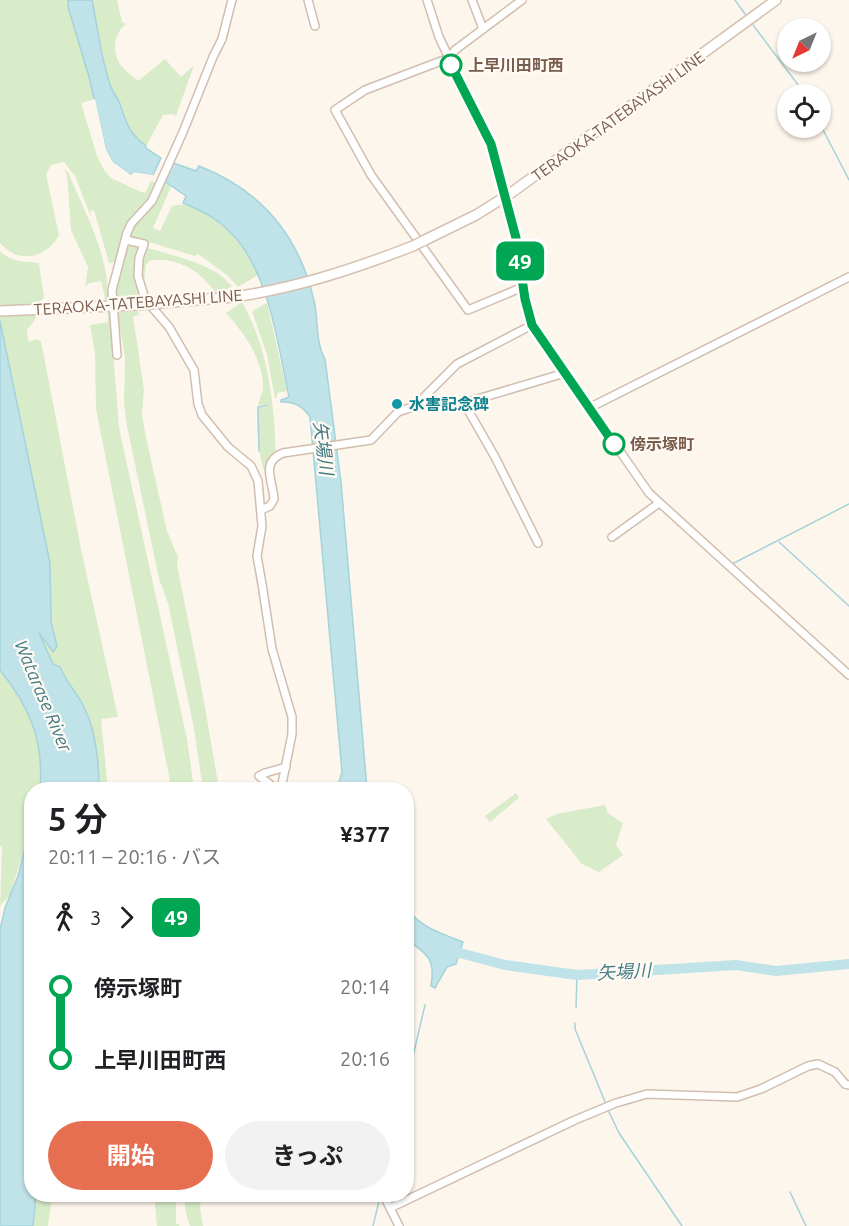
<!DOCTYPE html>
<html lang="ja">
<head>
<meta charset="utf-8">
<style>
	body { margin:0; font-family:Ubuntu,"Noto Sans JP",sans-serif; background:#f2f2f2; color:#202124; height:100vh; display:flex; flex-direction:column; font-size:22px; white-space:nowrap }
	* { box-sizing:border-box; margin:0 }
	p { font-size:20px; color:#757577 }
	.icon { flex:none; width:33px; height:33px; fill:none; stroke:currentColor; stroke-width:2; stroke-linecap:round; stroke-linejoin:round }
	.map { position:relative; flex:1; overflow:hidden }
	.side { position:absolute; left:24px; top:782px; width:390px; height:420px; display:flex; flex-direction:column; background:#fff; border-radius:24px; box-shadow:0 2px 4px #0004 }
	.side>* { flex:none }
	.badge { padding:0 12px; border-radius:9px; font-size:21px; line-height:39px }
	.needle { width:39px; rotate:223deg }
	.controls { position:absolute; left:777px; top:18px; display:grid; gap:12px }
	.controls a { display:grid; place-items:center; width:54px; height:54px; border-radius:50%; background:#fff; box-shadow:0 2px 4px #0004; font-size:30px }
	.map>.badge { position:absolute; translate:-50% -50%; box-shadow:0 0 0 3px #fff }
	.legs { display:flex; align-items:center; gap:9px; height:66px; padding:0 24px; font-size:20px }
	.legs p { margin-inline-start:auto }
	.summary { display:flex; align-items:center; justify-content:space-between; height:102px; padding:0 24px }
	h1 { font-size:33px; font-weight:700; line-height:45px }
	.button { display:flex; gap:12px; margin-top:auto; padding:12px 24px }
	.button a { flex:1; height:69px; border-radius:36px; background:#e76f51; color:#fff; font-size:24px; font-weight:700; line-height:69px; text-align:center }
	.button a+a { background:#f2f2f2; color:#202124 }
	ul { padding:0 24px; list-style:none }
	li { display:flex; align-items:center; gap:21px; height:72px; font-size:22px }
	li i { display:grid; place-items:center; width:9px; height:100%; margin:0 8px; background:currentColor }
	li i::after { content:''; width:15px; height:15px; margin:-8px; border:4px solid; border-radius:50%; background:#fff }
	li p { margin-inline-start:auto }
	li:first-child i { background:linear-gradient(#0000 50%,currentColor 0) }
	li:last-child i { background:linear-gradient(currentColor 50%,#0000 0) }
	.map>svg:first-child { display:block }
</style>
</head>
<body>
<div class="map">
<svg width="849" height="1226" viewBox="0 0 849 1226">
	<rect width="100%" height="100%" fill="#fdf6ec"/>
	<g fill="#d8ecc9">
		<path d="M0,0H68V7L95,99L81,103L97,156L104,170L111,178L141,192L145,193L151,181L158,184L148,202L129,221L125,229L116,262L109,263L94,210L90,211L91,217L75,176L64,162L51,165L46,174L59,235C46,259 18,264 0,243Z"/>
		<path d="M92,0H117L122,22L126,24C114,33 112,50 120,64C124,70 132,76 138,81L165,59L181,77L194,65L176,116L173,114L163,115L146,146L130,131L119,101L112,90L105,66Z"/>
		<path d="M64,169L68,172C86,216 109,253 108,302H106L101,281L89,283L85,287L88,267L71,230L67,175Z"/>
		<path d="M164,181L171,187L153,228L160,231L172,206C209,196 245,246 258,275L238,287L227,275L198,254L195,256L132,237L130,230Z"/>
		<polygon points="131,245 139,248 135,273 138,292 137,302 116,302 115,291 126,249"/>
		<path d="M147,248C170,254 193,260 214,271C221,274 226,281 232,286L218,295C202,275 189,263 164,260C156,260 152,258 146,264L144,282L149,300C141,282 140,268 145,249Z"/>
		<path d="M0,251C12,263 23,261 39,263L44,298L37,304C37,308 37,315 35,319C28,331 25,326 29,342L35,339L41,341L81,549L118,717L101,719L108,789H99V776L82,703L66,681L60,668L53,664L37,629L53,651L57,646L51,622L50,563L0,321Z"/>
		<path d="M242,302C268,349 274,400 276,453L268,458L265,473C258,453 256,430 258,408L267,406V404L258,405C259,399 263,393 263,387C263,359 244,333 226,313Z"/>
		<polygon points="267,303 287,391 277,393 277,398 275,398 267,355 252,311"/>
		<polygon points="138,311 139,315 133,316 144,390 142,413 145,433 167,531 178,557 177,565 202,690 219,789 203,789 194,729 168,603 159,579 127,426 124,403 125,357 117,312"/>
		<polygon points="108,312 110,313 119,428 187,739 194,789 170,789 169,776 96,409 95,354 90,325 108,322"/>
		<path d="M0,670C30,707 44,741 40,789H32L31,824L10,896L1,904L0,908L2,847L0,846Z"/>
		<polygon points="516,793 519,798 490,822 485,816"/>
		<polygon points="605,805 608,813 623,823 616,845 623,855 599,872 582,864 546,819 556,814"/>
		<polygon points="36,1194 52,1194 48,1226 33,1226"/>
		<polygon points="154,1194 176,1194 176,1223 180,1226 157,1226"/>
		<polygon points="185,1194 202,1194 200,1207 203,1226 190,1226 185,1210"/>
	</g>
	<g fill="#bfe3e8" stroke="#a5d3da" stroke-width="1.5">
		<path d="M68,0H92C98,29 101,60 111,87C113,93 118,98 120,104C127,124 128,132 146,146V148L161,158L153,175L134,172L131,175L113,162L106,149L89,77L68,7Z"/>
		<path d="M168,161L196,171L199,166C263,191 301,238 315,305C318,323 316,343 325,359L341,482L367,789H337L342,772L310,417C303,406 294,401 281,402V400L289,397C278,345 269,270 230,232C217,218 200,210 183,203L186,196L164,181Z"/>
		<path d="M0,321L50,563L51,622L57,646L53,652L39,633L53,664L60,667C66,681 75,691 82,703C96,729 99,760 99,789H40C44,741 30,707 0,670Z"/>
		<polygon points="31,824 32,1194 36,1194 33,1226 0,1226 0,929 5,908 18,876"/>
		<path d="M406,907C419,927 442,934 463,942L456,964L447,967L435,988L431,986C436,960 427,953 407,940Z"/>
	</g>
	<polygon fill="#fdf6ec" points="95,99 106,149 113,162 131,175 134,172 153,175 152,178 135,175 131,178 119,172 110,164 103,150 92,100"/>
	<g fill="none" stroke-linecap="round" stroke-linejoin="round">
		<g stroke="#a5d3da" stroke-width="1.5">
			<polyline points="735,0 745,14"/>
			<polyline points="753,25 805,94"/>
			<polyline points="820,124 849,180"/>
			<polyline points="259,451 258,407 267,405"/>
			<polyline points="650,489 732,564 849,504"/>
			<polyline points="779,542 849,606"/>
			<polyline points="576,1008 577,975"/>
			<polyline points="575,1023 575,1029 606,1104"/>
			<polyline points="406,1086 425,1005"/>
			<polyline points="607,1108 619,1133 682,1226"/>
			<polyline points="790,1192 806,1226"/>
			<polyline points="373,1226 380,1197"/>
		</g>
		<polyline stroke="#bfe3e8" stroke-width="10" points="445,949 505,965 577,975 736,965 776,971 849,964"/>
		<g stroke="#d1beb0" stroke-width="10">
			<g id="street">
				<polyline points="308,0 315,26"/>
				<polyline points="427,0 439,37 449,58 365,90 335,110 371,175 468,310 523,287"/>
				<polyline points="472,0 483,29"/>
				<polyline points="522,0 455,50 449,58 491,144 516,238 525,299 532,325 649,493 849,675"/>
				<polyline points="126,240 144,244 139,258 138,276 145,299 169,327 194,370 198,404 202,415 228,447 251,466 258,481 262,526 257,556 262,584 272,649 292,717 292,734 281,789"/>
				<polyline points="117,355 112,290 127,233 131,224 152,201 183,132 213,57 222,39 232,0"/>
				<polyline points="589,408 849,277"/>
				<path d="M261,510L270,506L274,499C273,481 260,462 283,453L371,440L398,412L415,406L457,364L532,325"/>
				<polyline points="612,537 659,503"/>
				<polyline points="538,543 495,457 464,403 565,373"/>
				<polyline points="276,789 259,776 265,773 286,767"/>
				<polyline points="383,1194 399,1226"/>
				<polyline points="390,1208 575,1120 616,1103 647,1094 737,1097 761,1089 808,1066 818,1064 835,1072 845,1084 849,1085"/>
			</g>
		</g>
		<g stroke="#d6c0b0" stroke-width="12">
			<g id="secondary">
				<polyline points="423,241 476,215 511,193 776,0"/>
				<path d="M234,297C296,288 354,269 413,246"/>
				<polyline points="0,311 137,305"/>
			</g>
		</g>
		<use href="#street" stroke="#fff" stroke-width="7"/>
		<use href="#secondary" stroke="#fff" stroke-width="9"/>
		<g stroke="#d6c0b0" stroke-width="12" stroke-linecap="butt">
			<g id="secondary-bridge">
				<polyline points="413,246 423,241"/>
				<polyline points="137,305 234,297"/>
			</g>
		</g>
		<use href="#secondary-bridge" stroke="#fff" stroke-width="9"/>
	</g>
	<g fill="none" stroke-linecap="round" stroke-linejoin="round">
		<g stroke="#fff" stroke-width="14">
			<polyline id="line-1" points="451,65 491,144 516,238 525,299 532,325 614,444"/>
		</g>
		<use href="#line-1" stroke="#00a651" stroke-width="9"/>
	</g>
	<g fill="#fff" stroke="#00a651" stroke-width="3">
		<circle cx="451" cy="65" r="10"/>
		<circle cx="614" cy="444" r="10"/>
	</g>
	<circle fill="#0f9aa8" stroke="#fffaf3" stroke-width="2" cx="397" cy="404" r="6"/>
	<g text-anchor="middle" stroke-width="4.5" stroke-linejoin="round" paint-order="stroke">
		<g font-size="16" font-weight="bold" fill="#7a5c4d" stroke="#fffaf3" text-anchor="start">
			<text x="468" y="71">上早川田町西</text>
			<text x="630" y="450">傍示塚町</text>
		</g>
		<g font-size="16" fill="#7a5c4d" stroke="#fffaf3">
			<text transform="translate(618 116) rotate(-36)" y="6">TERAOKA-TATEBAYASHI LINE</text>
			<text transform="translate(138 302) rotate(-4)" y="6">TERAOKA-TATEBAYASHI LINE</text>
		</g>
		<g font-size="16" font-weight="bold" fill="#0d838f" stroke="#fffaf3" text-anchor="start">
			<text x="409" y="410">水害記念碑</text>
		</g>
		<g font-size="18" font-style="italic" fill="#437c86" stroke="#fffaf3">
			<text transform="translate(323 448) rotate(83)" y="6">矢場川</text>
			<text transform="translate(43 696) rotate(67)" y="6">Watarase River</text>
			<text transform="translate(624 972) rotate(-3)" y="6">矢場川</text>
		</g>
	</g>
</svg>
<div class="controls">
<a><svg class="needle" viewBox="-14 -14 28 28"><path d="M0-13l5 13h-10z" fill="#e53935"/><path d="M0 13l5-13h-10z" fill="#757577"/></svg></a>
<a><svg class="icon" aria-label="locate" viewBox="0 0 24 24"><circle cx="12" cy="12" r="6"/><path d="M12 2v4M12 18v4M2 12h4M18 12h4"/></svg></a>
</div>
<b class="badge" style="left:520px;top:261px;background:#00a651;color:#fff">49</b>
<section class="side">
<div class="summary"><div><h1>5 分</h1><p>20:11 – 20:16 · バス</p></div><b>¥377</b></div>
<div class="legs"><svg class="icon" aria-label="walk" viewBox="0 0 24 24"><circle cx="13" cy="4" r="2"/><path d="M13 8l-2 6 4 7M11 14l-3 7M7 12l3-4h3l4 4"/></svg>3<svg class="icon" aria-label="forward" viewBox="0 0 24 24"><path d="M9 5l7 7-7 7"/></svg><b class="badge" style="background:#00a651;color:#fff">49</b></div>
<ul>
<li><i style="color:#00a651"></i><b>傍示塚町</b><p>20:14</p></li>
<li><i style="color:#00a651"></i><b>上早川田町西</b><p>20:16</p></li>
</ul>
<div class="button"><a>開始</a><a>きっぷ</a></div>
</section>
</div>
</body>
</html>
